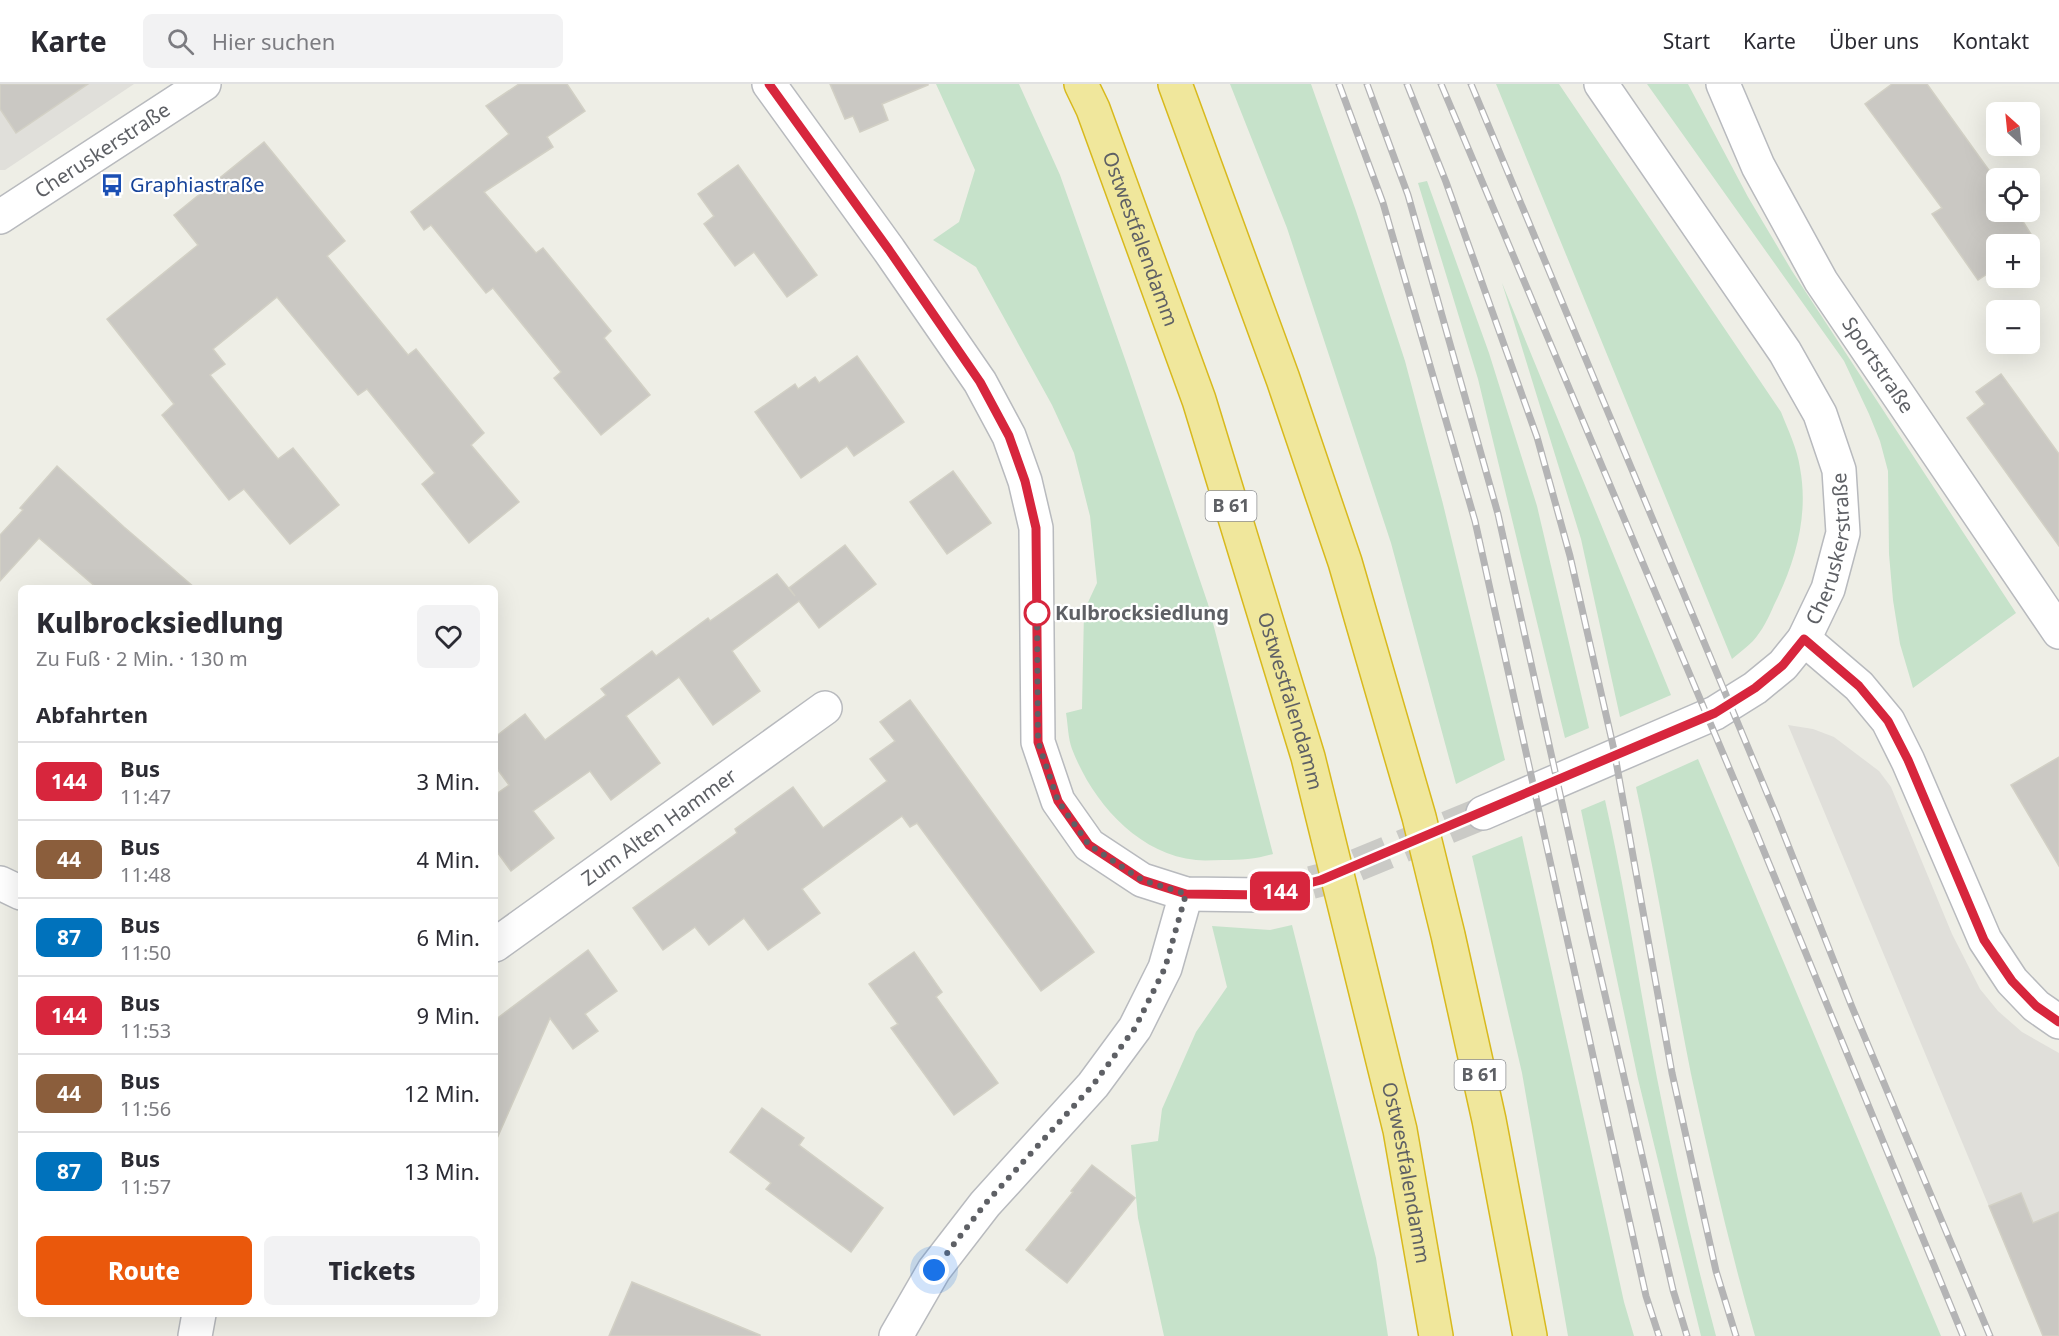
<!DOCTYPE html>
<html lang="de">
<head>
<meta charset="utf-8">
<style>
	body { margin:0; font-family:"Noto Sans",sans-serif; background:#f2f2f3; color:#2b2b33; height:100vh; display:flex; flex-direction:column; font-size:22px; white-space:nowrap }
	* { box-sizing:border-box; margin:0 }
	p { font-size:20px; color:#7c7c81 }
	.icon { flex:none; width:33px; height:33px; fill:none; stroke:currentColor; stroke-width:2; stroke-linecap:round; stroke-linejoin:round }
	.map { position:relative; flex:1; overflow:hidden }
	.sheet { position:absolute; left:18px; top:501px; width:480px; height:732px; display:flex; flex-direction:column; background:#fff; border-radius:9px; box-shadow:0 6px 24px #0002 }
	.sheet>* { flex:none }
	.badge { padding:0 12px; border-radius:9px; font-size:21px; line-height:39px }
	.needle { width:39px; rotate:333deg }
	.tools { position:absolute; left:1986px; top:18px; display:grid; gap:12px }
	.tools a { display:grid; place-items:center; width:54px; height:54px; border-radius:9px; background:#fff; box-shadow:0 6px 24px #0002; font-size:30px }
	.you { position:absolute; width:30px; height:30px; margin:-15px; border:4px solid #fff; border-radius:50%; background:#1a73e8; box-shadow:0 0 0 9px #1a73e833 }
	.map>.badge { position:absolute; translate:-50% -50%; box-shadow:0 0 0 3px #fff }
	h2 { padding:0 18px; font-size:22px; line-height:54px }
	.round { display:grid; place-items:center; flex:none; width:63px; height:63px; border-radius:9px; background:#f2f2f3 }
	.headline { display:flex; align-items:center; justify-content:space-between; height:102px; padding:0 18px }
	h1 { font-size:28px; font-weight:800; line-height:45px }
	.primary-button { display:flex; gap:12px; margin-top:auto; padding:12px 18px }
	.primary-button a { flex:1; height:69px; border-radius:9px; background:#ea580c; color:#fff; font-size:24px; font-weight:800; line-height:69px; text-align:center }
	.primary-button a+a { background:#f2f2f3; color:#2b2b33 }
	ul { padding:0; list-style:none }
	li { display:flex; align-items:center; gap:18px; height:78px; padding:0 18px; border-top:2px solid #e1e1e2 }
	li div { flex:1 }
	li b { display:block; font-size:22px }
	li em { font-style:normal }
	li .badge { min-width:66px; font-weight:700; text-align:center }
	header { display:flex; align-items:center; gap:36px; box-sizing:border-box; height:84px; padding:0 30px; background:#fff; border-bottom:2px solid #e1e1e2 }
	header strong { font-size:28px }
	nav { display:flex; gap:33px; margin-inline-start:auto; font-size:21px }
	.search { width:420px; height:54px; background:#f2f2f3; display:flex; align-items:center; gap:15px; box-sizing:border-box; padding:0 21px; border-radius:9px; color:#7c7c81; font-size:22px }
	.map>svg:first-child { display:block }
</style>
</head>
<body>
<header>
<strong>Karte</strong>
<div class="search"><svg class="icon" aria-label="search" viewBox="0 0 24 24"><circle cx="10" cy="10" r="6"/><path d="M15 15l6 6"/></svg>Hier suchen</div>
<nav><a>Start</a><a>Karte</a><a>Über uns</a><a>Kontakt</a></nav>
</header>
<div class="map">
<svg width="2059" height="1252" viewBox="0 0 2059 1252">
	<rect width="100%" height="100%" fill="#eeeee6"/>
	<g fill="#e0dfda">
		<polygon points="0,0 134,0 5,86 0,86"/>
		<polygon points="1788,641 1813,645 1834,653 1879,687 1891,703 1952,850 1980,905 1998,927 2022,948 2059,969 2059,1252 2043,1252"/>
	</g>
	<g fill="#c6e2ca">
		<path d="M936,0H1019L1060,91L1126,278L1208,520L1273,770C1256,775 1241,776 1223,776C1214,776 1205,777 1196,776C1137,770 1092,717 1072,665C1068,654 1068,641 1066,629L1082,625L1084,527L1097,499L1090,432L1074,369L1052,321L976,183L933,156L959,138L975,86Z"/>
		<polygon points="1230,0 1311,0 1356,127 1405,277 1443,420 1505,676 1456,700 1391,459 1287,144"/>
		<path d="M1496,0H1559L1781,328C1788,346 1797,364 1800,384C1809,432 1795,479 1774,521C1769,533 1762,547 1753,557C1747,563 1739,569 1732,575Z"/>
		<polygon points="1647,0 1688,0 1748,113 1792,187 2016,529 1913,604 1900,560 1893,516 1889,470 1888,387 1880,357 1869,330 1844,277"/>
		<polygon points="1427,97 1489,269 1537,422 1589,644 1565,654 1478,295 1418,99"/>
		<polygon points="1502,199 1671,611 1620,633 1581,455"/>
		<path d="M1698,675L1731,753L1941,1252H1755C1730,1166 1710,1078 1691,990C1672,895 1657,798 1636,703Z"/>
		<path d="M1605,716C1626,808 1639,902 1657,994C1674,1080 1693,1167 1716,1252H1701L1638,995L1581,726Z"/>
		<polygon points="1522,752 1624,1218 1634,1252 1568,1252 1522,989 1472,772"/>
		<polygon points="1292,841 1376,1174 1388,1252 1164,1252 1138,1134 1131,1061 1158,1057 1162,1025 1196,948 1227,903 1212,842 1270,846"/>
	</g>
	<g fill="#cac8c3" stroke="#d2d0c5" stroke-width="1.5">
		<polygon points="0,0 88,0 16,49 0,25"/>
		<polygon points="519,0 567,0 585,27 547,53 553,63 484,108 536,169 543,164 611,247 604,254 650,311 601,351 554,294 561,288 493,204 486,209 431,141 424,146 411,128 509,50 486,22"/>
		<polygon points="830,0 928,0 928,1 882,20 888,36 860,48 853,32 845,35"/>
		<polygon points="1892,0 1927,0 1996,96 1996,128 2017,128 2036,158 2030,162 2030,160 1996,160 1996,184 1978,196 1932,130 1942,124 1865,20"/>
		<polygon points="264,58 345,157 327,172 408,271 416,265 484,349 471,361 519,418 469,459 422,400 435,389 367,305 358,311 277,213 213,265 225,280 210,291 278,375 293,364 339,421 290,460 244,405 229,416 162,331 174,320 107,235 198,161 174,131"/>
		<polygon points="738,81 817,191 787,213 754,168 735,182 704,140 714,132 698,110"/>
		<polygon points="857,272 904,338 854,372 847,362 801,394 755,328 795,300 798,305 815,293 819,299"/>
		<polygon points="2001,290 2059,370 2059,462 1967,334 1985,320 1976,308"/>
		<polygon points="57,382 124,443 195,504 97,504 39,454 0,497 0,451 23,426 20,424"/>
		<polygon points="953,387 991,439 947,470 910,418"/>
		<polygon points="845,461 876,500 819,544 799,517 732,567 760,607 713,641 679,593 626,632 660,679 611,716 590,687 533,727 554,754 511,787 495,765 495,711 509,701 495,682 495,653 525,630 545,656 606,611 601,605 652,567 656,572 708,534 710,537 777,490 795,512 789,504"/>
		<polygon points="910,616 1094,868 1041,907 917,739 910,743 902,732 802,805 820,829 768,866 744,834 709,861 695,843 663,866 633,824 737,749 735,745 793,703 823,744 887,697 870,675 895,657 880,638"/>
		<polygon points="2059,673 2059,782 2011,701"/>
		<polygon points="588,866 617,907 585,930 598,947 573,965 550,934 495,1059 495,936"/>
		<polygon points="914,868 942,908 936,913 998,999 954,1031 891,944 898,940 869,900"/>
		<polygon points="762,1024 804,1054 799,1061 883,1124 851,1168 766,1105 771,1099 730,1068"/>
		<polygon points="1092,1081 1135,1114 1067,1199 1026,1166 1073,1108 1071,1107"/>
		<polygon points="2021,1109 2033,1139 2059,1128 2059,1252 2043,1252 1989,1122"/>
		<polygon points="632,1198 760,1251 760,1252 609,1252"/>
	</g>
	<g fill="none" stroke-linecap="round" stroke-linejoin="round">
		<polyline stroke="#cacac6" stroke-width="33" stroke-dasharray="33 16" stroke-linecap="butt" points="1264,811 1321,796 1483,729"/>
		<g stroke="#b8babe" stroke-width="36">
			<g id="minor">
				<polyline points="769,0 889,166 980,298 1009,352 1025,397 1036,444 1038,658 1058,717 1089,761 1142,796 1186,810 1264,811"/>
				<path id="s1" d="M1723,0L1758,82L1821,197L2059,548"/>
				<path id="s2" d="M0,133L204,0"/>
				<polyline points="1804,555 1859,602 1888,637 1908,677 1985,856 2012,897 2036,922 2059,938"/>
				<path id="s3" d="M1483,729L1715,629L1755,604L1783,581L1804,555L1828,505L1843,449L1839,386L1820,330L1785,268L1601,0"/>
				<polyline points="0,799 21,809"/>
				<path id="s4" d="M495,861L825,624"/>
				<polyline points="195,1252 199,1230"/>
				<polyline points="896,1252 934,1186 985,1120 1093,1001 1135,944 1165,884 1186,810"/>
			</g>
		</g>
		<g stroke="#d8b91d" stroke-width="36">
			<g id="highway">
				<path id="s5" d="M1081,0L1093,25L1199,316L1308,673L1400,1046L1436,1252"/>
				<polyline points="1175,0 1283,295 1345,478 1419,733 1448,851 1489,1036 1530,1252"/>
			</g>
		</g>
		<use href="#minor" stroke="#fff" stroke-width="33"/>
		<use href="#highway" stroke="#f0e79c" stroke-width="33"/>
		<g stroke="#b4b4b5" stroke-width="7">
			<g id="rail">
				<polyline points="1339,0 1383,119 1475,437 1646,1212 1659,1252"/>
				<polyline points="1367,0 1408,111 1498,430 1591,850 1673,1206 1687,1252"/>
				<polyline points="1407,0 1446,98 1537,353 1570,472 1614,666 1672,989 1716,1187 1736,1252"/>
				<polyline points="1441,0 1754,743 1963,1252"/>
				<polyline points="1471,0 1777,733 1852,923 1990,1252"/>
			</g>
		</g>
		<use href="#rail" stroke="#fff" stroke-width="4.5" stroke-dasharray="14" stroke-linecap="butt"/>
	</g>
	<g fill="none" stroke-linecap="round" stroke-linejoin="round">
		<g stroke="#fff" stroke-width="14">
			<polyline id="line" points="769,0 889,166 980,298 1009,352 1025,397 1036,444 1038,658 1058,717 1089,761 1142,796 1186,810 1264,811 1321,796 1715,629 1755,604 1783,581 1804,555 1859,602 1888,637 1908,676 1984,856 2012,897 2036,922 2059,938"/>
		</g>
		<use href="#line" stroke="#d7263d" stroke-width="9"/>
		<polyline stroke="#5e6065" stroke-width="6" stroke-dasharray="0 10.8" points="934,1186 985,1120 1093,1001 1135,944 1165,884 1186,810 1142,796 1089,761 1058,717 1038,658 1037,529"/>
	</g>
	<defs>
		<g id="bus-bare" transform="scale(1.8)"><path d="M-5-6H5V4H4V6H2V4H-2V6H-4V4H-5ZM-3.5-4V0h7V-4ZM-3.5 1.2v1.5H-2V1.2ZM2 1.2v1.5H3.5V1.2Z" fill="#1a4fb4" stroke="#fff" stroke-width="2.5" paint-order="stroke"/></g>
	</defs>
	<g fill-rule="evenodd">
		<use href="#bus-bare" x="112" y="101"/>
	</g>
	<circle fill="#fff" stroke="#d7263d" stroke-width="3" cx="1037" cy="529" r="12"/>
	<g text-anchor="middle" stroke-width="4.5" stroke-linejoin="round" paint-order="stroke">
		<g fill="#fff" stroke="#8e9093" stroke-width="1.5">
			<rect x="1205.5" y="407" width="51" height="30" rx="4.5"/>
			<rect x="1454.5" y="976" width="51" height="30" rx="4.5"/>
		</g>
		<g font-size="18" font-weight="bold" fill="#5e6065">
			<text x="1231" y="428">B 61</text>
			<text x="1480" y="997">B 61</text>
		</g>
		<g font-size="20" fill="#5e6065" stroke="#fff">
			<text dy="7" stroke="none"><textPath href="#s2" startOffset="122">Cheruskerstraße</textPath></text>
			<text dy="7" stroke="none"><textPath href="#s5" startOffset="166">Ostwestfalendamm</textPath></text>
			<text dy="7" stroke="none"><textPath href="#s1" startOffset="322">Sportstraße</textPath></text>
			<text dy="7" stroke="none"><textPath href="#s3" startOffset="465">Cheruskerstraße</textPath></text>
			<text dy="7" stroke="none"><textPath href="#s5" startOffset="652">Ostwestfalendamm</textPath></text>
			<text dy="7" stroke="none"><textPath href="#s4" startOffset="202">Zum Alten Hammer</textPath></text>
			<text dy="7" stroke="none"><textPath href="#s5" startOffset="1138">Ostwestfalendamm</textPath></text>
		</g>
		<g font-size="20" fill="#164399" stroke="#fff" text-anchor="start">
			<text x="130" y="108">Graphiastraße</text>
		</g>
		<g font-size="20" font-weight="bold" fill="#5e6065" stroke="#fff" text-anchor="start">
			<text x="1055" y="536">Kulbrocksiedlung</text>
		</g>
	</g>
</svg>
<div class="tools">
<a><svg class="needle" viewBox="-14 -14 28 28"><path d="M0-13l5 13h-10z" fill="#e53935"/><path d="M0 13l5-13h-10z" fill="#7c7c81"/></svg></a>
<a><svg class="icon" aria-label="locate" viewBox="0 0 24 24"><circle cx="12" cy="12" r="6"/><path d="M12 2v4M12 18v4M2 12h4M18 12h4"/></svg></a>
<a>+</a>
<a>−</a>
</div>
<div class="you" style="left:934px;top:1186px"></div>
<b class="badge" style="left:1280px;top:807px;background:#d7263d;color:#fff">144</b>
<section class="sheet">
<div class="headline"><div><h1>Kulbrocksiedlung</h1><p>Zu Fuß · 2 Min. · 130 m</p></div><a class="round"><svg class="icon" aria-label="heart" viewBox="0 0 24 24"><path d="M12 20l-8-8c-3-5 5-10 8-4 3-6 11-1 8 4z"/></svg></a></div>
<h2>Abfahrten</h2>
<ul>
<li><span class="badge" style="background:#d7263d;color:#fff">144</span><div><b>Bus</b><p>11:47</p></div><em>3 Min.</em></li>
<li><span class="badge" style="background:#8b5e3c;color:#fff">44</span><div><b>Bus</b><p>11:48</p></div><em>4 Min.</em></li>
<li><span class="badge" style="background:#0072bc;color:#fff">87</span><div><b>Bus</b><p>11:50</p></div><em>6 Min.</em></li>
<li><span class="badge" style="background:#d7263d;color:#fff">144</span><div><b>Bus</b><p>11:53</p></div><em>9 Min.</em></li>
<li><span class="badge" style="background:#8b5e3c;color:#fff">44</span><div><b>Bus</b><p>11:56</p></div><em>12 Min.</em></li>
<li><span class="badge" style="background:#0072bc;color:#fff">87</span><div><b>Bus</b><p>11:57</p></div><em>13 Min.</em></li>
</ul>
<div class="primary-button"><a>Route</a><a>Tickets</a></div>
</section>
</div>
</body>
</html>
